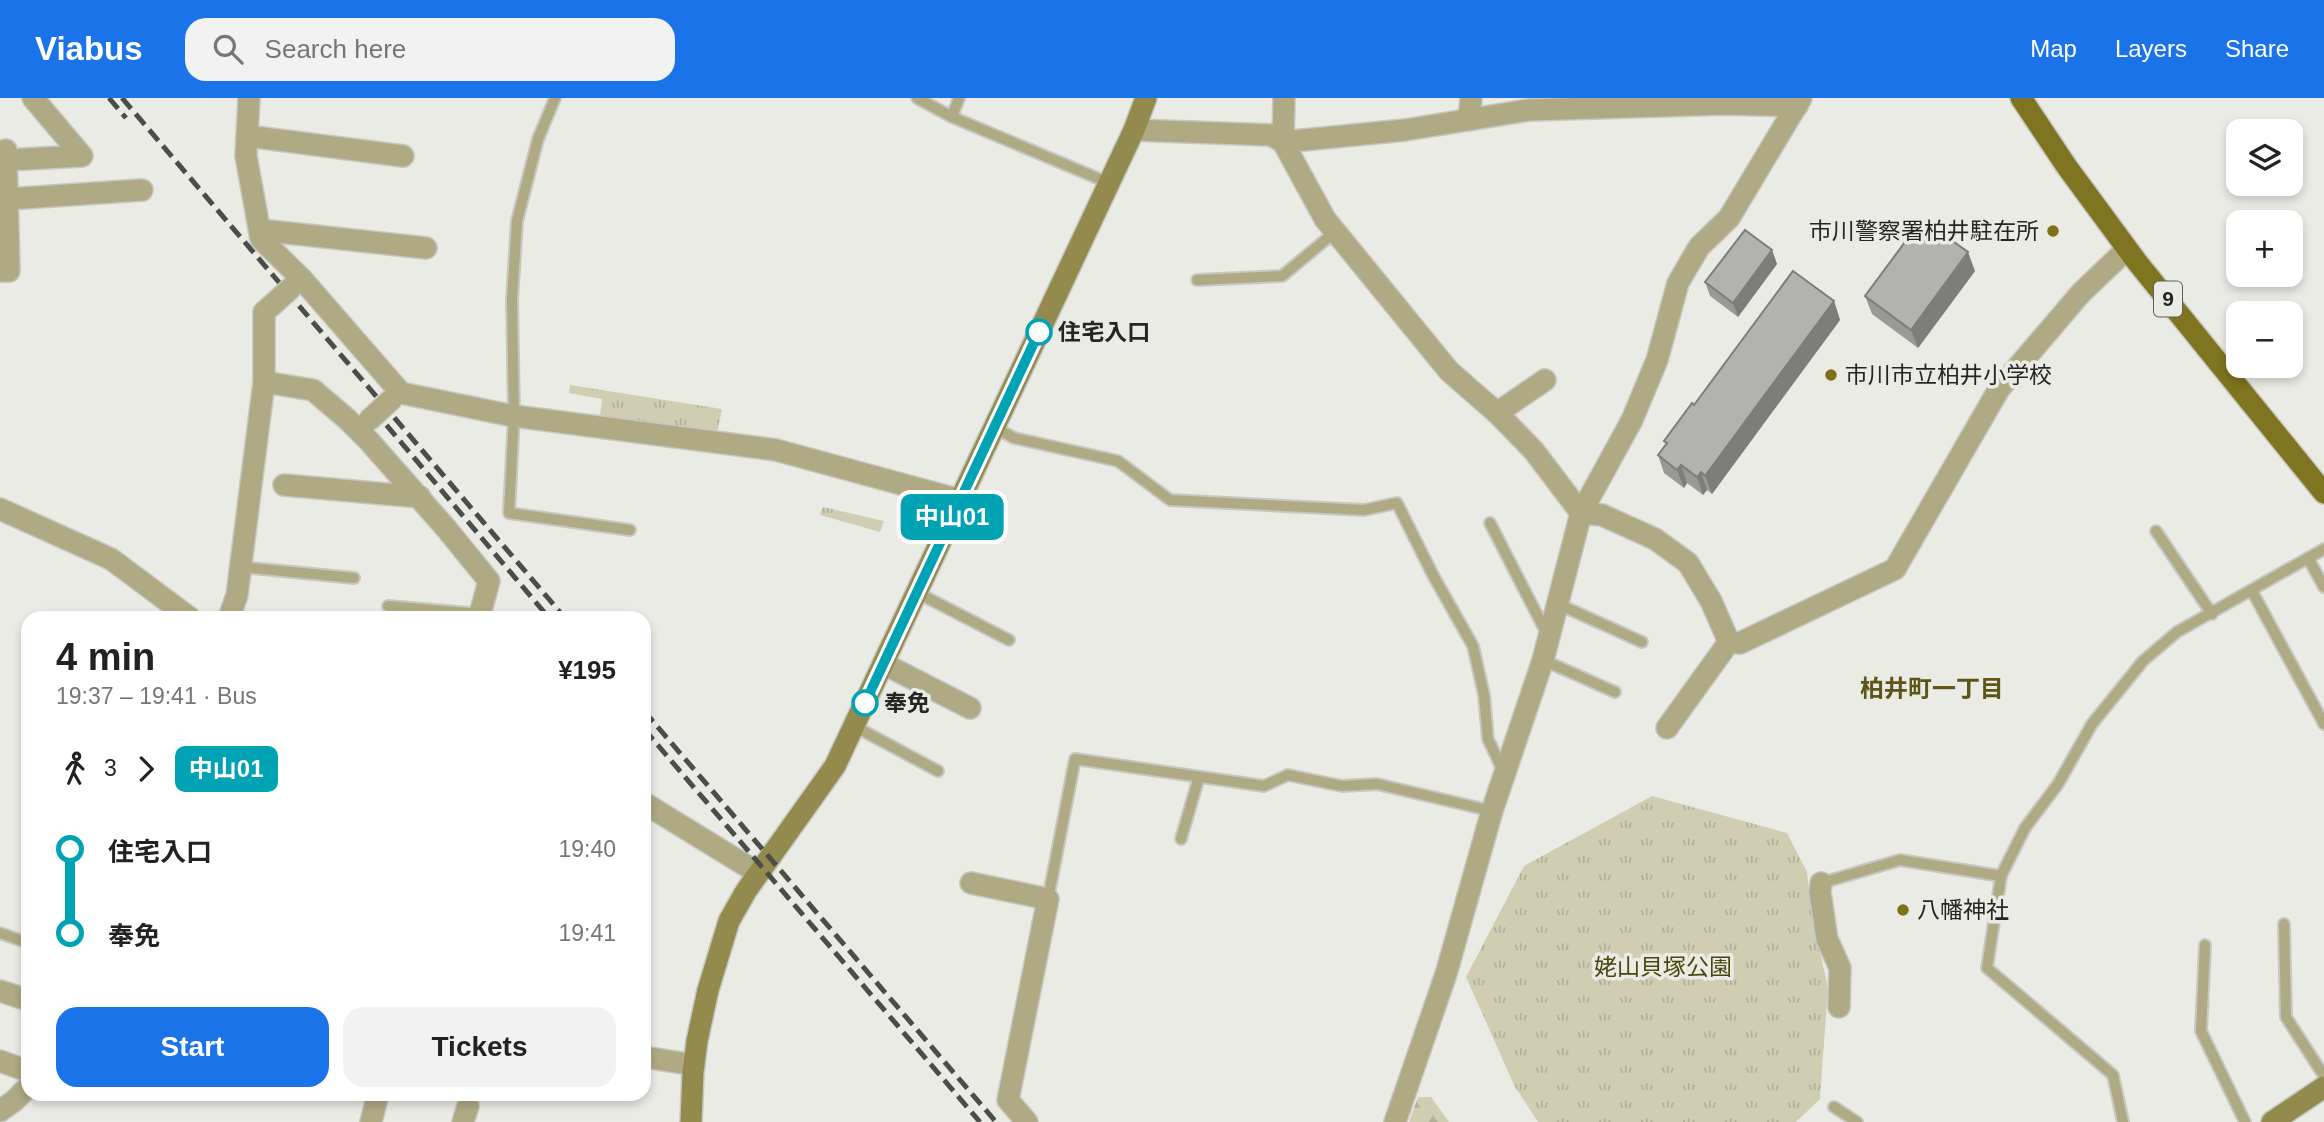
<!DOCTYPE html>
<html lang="en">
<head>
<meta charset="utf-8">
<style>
	body { margin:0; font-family:Helvetica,"Noto Sans JP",sans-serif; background:#f2f2f2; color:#222; height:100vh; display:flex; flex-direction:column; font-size:26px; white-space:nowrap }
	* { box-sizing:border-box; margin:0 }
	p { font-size:23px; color:#767676 }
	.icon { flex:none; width:38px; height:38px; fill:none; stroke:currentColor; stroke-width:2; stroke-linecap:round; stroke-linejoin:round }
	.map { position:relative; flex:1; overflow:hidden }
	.panel { position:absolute; left:21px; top:513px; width:630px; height:490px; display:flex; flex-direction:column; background:#fff; border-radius:21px; box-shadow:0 4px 10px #0003 }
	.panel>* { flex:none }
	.badge { padding:0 14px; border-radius:10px; font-size:24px; line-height:46px }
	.controls { position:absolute; left:2226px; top:21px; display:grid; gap:14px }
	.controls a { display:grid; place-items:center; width:77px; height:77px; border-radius:14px; background:#fff; box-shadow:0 4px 10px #0003; font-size:35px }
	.map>.badge { position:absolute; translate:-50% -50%; box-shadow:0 0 0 4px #fff }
	.legs { display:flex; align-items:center; gap:10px; height:77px; padding:0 35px; font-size:23px }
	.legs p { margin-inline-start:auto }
	.overview { display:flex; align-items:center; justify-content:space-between; height:119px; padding:0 35px }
	h1 { font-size:38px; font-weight:700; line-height:52px }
	.button { display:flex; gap:14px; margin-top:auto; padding:14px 35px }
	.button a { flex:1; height:80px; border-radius:21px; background:#1a73e8; color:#fff; font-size:28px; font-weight:700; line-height:80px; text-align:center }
	.button a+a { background:#f2f2f2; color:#222 }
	ul { padding:0 35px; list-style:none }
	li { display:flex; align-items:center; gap:24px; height:84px; font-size:26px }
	li i { display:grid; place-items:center; width:10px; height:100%; margin:0 9px; background:currentColor }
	li i::after { content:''; width:18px; height:18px; margin:-9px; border:5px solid; border-radius:50%; background:#fff }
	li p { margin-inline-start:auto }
	li:first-child i { background:linear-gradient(#0000 50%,currentColor 0) }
	li:last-child i { background:linear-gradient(currentColor 50%,#0000 0) }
	header { display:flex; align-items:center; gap:42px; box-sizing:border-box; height:98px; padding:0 35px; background:#1a73e8; color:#fff }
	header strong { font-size:33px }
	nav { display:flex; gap:38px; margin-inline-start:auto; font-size:24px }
	.search { width:490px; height:63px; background:#f2f2f2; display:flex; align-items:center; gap:18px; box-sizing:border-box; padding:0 24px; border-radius:21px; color:#767676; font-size:26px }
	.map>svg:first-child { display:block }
</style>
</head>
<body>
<header>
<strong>Viabus</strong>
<div class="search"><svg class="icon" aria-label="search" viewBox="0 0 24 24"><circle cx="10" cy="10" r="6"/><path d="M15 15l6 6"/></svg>Search here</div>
<nav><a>Map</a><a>Layers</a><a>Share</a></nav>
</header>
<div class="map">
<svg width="2324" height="1024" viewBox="0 0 2324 1024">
	<defs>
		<pattern id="forest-firs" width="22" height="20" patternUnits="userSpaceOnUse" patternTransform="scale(1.75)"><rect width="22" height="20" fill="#d0cdb3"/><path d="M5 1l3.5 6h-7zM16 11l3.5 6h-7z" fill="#b2b09a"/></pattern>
		<pattern id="park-tufts" width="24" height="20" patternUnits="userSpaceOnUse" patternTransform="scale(1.75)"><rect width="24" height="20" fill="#d0cdb3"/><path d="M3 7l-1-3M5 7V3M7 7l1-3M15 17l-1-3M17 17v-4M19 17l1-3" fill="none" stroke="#b2b09a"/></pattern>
	</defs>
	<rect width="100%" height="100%" fill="#ebebe6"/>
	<polygon fill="url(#forest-firs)" points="1418,999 1431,999 1449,1024 1409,1024"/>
	<g fill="url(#park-tufts)">
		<polygon points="570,287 722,311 718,331 711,337 600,319 602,301 569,295"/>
		<polygon points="823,409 884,423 880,434 820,417"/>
		<polygon points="1652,698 1787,735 1807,774 1811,813 1828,890 1820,1001 1796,1024 1538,1024 1514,987 1466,879 1524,768"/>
	</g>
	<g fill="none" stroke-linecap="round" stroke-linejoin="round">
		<g stroke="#c7c7c3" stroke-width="14">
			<g id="lane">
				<polyline points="555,0 538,41 517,123 512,202 514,318 509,415 630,432"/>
				<polyline points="917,0 952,19 1109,85"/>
				<polyline points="952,19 959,0"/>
				<polyline points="1197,182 1282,178 1335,134"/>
				<polyline points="994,329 1014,340 1118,363 1170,402 1364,412 1397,405 1434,479 1473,548 1484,597 1488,641 1503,673"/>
				<polyline points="1490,425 1548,538"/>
				<polyline points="2156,433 2212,516"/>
				<polyline points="2308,460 2324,489"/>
				<polyline points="241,469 354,480"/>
				<polyline points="2252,493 2324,626"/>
				<polyline points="916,494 1009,542"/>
				<polyline points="1558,506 1642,544"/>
				<polyline points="388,508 480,516"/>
				<polyline points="1543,562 1615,594"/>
				<polyline points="854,628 938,673"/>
				<polyline points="1181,741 1199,679"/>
				<polyline points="1821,785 1900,762 2001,778"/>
				<polyline points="1048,801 1075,661 1264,688 1288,677 1342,688 1377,686 1492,713"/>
				<polyline points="2284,826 2286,919 2324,978"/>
				<polyline points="0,835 28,845"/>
				<polyline points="2205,847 2201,933 2245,1024"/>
				<polyline points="1834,1009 1857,1024"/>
				<polyline points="2123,1024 2113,977 1987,870 2001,778 2025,730 2058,686 2092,626 2143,563 2177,534 2324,451"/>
			</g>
		</g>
		<g stroke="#c7c7c3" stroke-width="24">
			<g id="street">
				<polyline points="249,0 246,58 261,141 301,180 401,295 514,318 776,352 960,402"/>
				<polyline points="1284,0 1283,44 1405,32 1529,12 1725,6 1797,8"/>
				<polyline points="1469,22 1471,0"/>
				<polyline points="1134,32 1271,37 1283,44 1325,121 1449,273 1497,315 1534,353 1581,415 1602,417 1655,441 1688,465 1711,503 1729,544"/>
				<polyline points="247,38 403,58"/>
				<polyline points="7,62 82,58 33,0"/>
				<polyline points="8,101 142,92"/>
				<polyline points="260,132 426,150"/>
				<polyline points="0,173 9,173 6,52"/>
				<polyline points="264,284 264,214 271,208"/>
				<polyline points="1497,315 1545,282"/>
				<polyline points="284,387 420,399"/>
				<polyline points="0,411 111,461 190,520"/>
				<polyline points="229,520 237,497 264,284 313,292 347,321 369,343 445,429 489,483 479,520"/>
				<polyline points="1729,544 1740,545 1895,471 1999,291 2081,195 2127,151"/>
				<polyline points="884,566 970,610"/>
				<polyline points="1667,630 1729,544"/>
				<polyline points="644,705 758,775"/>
				<polyline points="971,785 1048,801 1008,1002 1027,1024"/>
				<polyline points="1821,785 1820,794 1827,841 1840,870 1839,909"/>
				<polyline points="0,893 28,902"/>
				<polyline points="644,959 694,967"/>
				<polyline points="0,963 28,973"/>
				<polyline points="0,1013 14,1003 28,989"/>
				<polyline points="371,1024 378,996"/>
				<polyline points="463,1024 468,1008"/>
				<polyline points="1395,1024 1446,876 1492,713 1543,562 1581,415 1632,322 1657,262 1678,185 1699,149 1729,120 1801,0"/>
			</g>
		</g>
		<g stroke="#c7c7c3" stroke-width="24">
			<g id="secondary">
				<polyline points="691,1024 693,974 697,943 708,892 729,823 746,793 835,668 1134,32 1146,0"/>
				<polyline points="2272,1024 2324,989"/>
			</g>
		</g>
		<g stroke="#c7c7c3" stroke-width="24">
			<polyline id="primary" points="2021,0 2067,69 2137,164 2324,395"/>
		</g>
		<use href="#lane" stroke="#afaa83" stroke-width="10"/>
		<use href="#street" stroke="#afaa83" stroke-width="21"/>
		<use href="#secondary" stroke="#938b4e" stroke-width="21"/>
		<use href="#primary" stroke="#7f741f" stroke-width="21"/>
		<g stroke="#4c4c49" stroke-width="5" stroke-dasharray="14 7" stroke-linecap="butt">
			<polyline points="109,0 126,20"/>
			<polyline points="122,0 565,520"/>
			<polyline points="373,311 549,520"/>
			<polyline points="644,613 996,1024"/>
			<polyline points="644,631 980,1024"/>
		</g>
		<g stroke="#c7c7c3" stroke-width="24" stroke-linecap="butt">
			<g id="street-bridge">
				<polyline points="271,208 292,189"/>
				<polyline points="368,323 393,300"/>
			</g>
		</g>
		<use href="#street-bridge" stroke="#afaa83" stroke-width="21"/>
	</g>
	<g fill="#999996">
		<polygon points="1772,152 1777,166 1738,219 1710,198 1705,184"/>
		<polygon points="1975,173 1918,250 1872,216 1865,198"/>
		<polygon points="1834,203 1840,222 1712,396 1707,392 1703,397 1687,385 1684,390 1664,375 1658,357 1666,347 1664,343 1694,307"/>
	</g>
	<g fill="#7d7d7a">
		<polygon points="1772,152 1777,166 1738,219 1733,205"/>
		<polygon points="1968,154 1975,173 1918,250 1911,232"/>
		<polygon points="1834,203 1840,222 1712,396 1705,378"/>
		<polygon points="1681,367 1687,385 1684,390 1677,372"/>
		<polygon points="1701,374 1707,392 1703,397 1697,379"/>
	</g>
	<g fill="#b2b2ae" stroke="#7d7d7a" stroke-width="2">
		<polygon points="1922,121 1968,154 1911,232 1865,198"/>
		<polygon points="1745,132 1772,152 1733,205 1705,184"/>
		<polygon points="1793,173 1834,203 1705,378 1701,374 1697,379 1681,367 1677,372 1658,357 1667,345 1664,343 1692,305 1694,307"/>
	</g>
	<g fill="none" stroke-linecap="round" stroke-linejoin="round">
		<g stroke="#fff" stroke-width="16">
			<polyline id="line-1" points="865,605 1039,234"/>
		</g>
		<use href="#line-1" stroke="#00a3b4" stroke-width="10"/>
	</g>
	<g fill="#7e7213" stroke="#ebebe6" stroke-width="2.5">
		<circle cx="2053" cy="133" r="7"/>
		<circle cx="1831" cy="277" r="7"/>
		<circle cx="1903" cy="812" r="7"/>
	</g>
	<g fill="#fff" stroke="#00a3b4" stroke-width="3.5">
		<circle cx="1039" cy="234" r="12"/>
		<circle cx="865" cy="605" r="12"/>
	</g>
	<g text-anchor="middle" stroke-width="7" stroke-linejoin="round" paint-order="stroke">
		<rect fill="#ebebe6" stroke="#60605e" stroke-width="2" x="2154" y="183.5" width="28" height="35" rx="5"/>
		<g font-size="21" font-weight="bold" fill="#252523">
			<text x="2168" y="208">9</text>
		</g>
		<g font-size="23" fill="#252523" stroke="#ebebe6" text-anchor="start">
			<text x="2039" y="141" text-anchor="end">市川警察署柏井駐在所</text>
			<text x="1845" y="285">市川市立柏井小学校</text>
			<text x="1917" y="820">八幡神社</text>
		</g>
		<g font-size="23" font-weight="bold" fill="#252523" stroke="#ebebe6" text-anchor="start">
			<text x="1058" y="242">住宅入口</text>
			<text x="884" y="613">奉免</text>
		</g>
		<g font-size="23" fill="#4b440c" stroke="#ebebe6">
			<text x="1663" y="877">姥山貝塚公園</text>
		</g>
		<g font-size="24" font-weight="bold" fill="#5e5619" stroke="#ebebe6">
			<text x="1932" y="599">柏井町一丁目</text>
		</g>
	</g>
</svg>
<div class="controls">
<a><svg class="icon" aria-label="layers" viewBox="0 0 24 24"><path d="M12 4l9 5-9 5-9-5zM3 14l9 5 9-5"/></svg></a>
<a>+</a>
<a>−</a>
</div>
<b class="badge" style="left:952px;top:419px;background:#00a3b4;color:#fff">中山01</b>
<section class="panel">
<div class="overview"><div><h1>4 min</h1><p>19:37 – 19:41 · Bus</p></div><b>¥195</b></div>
<div class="legs"><svg class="icon" aria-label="walk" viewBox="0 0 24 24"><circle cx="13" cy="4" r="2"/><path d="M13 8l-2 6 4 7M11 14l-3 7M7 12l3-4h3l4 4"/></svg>3<svg class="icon" aria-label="forward" viewBox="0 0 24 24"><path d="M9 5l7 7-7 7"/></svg><b class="badge" style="background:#00a3b4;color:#fff">中山01</b></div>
<ul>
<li><i style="color:#00a3b4"></i><b>住宅入口</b><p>19:40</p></li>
<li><i style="color:#00a3b4"></i><b>奉免</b><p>19:41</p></li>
</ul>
<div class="button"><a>Start</a><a>Tickets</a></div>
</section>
</div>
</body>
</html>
